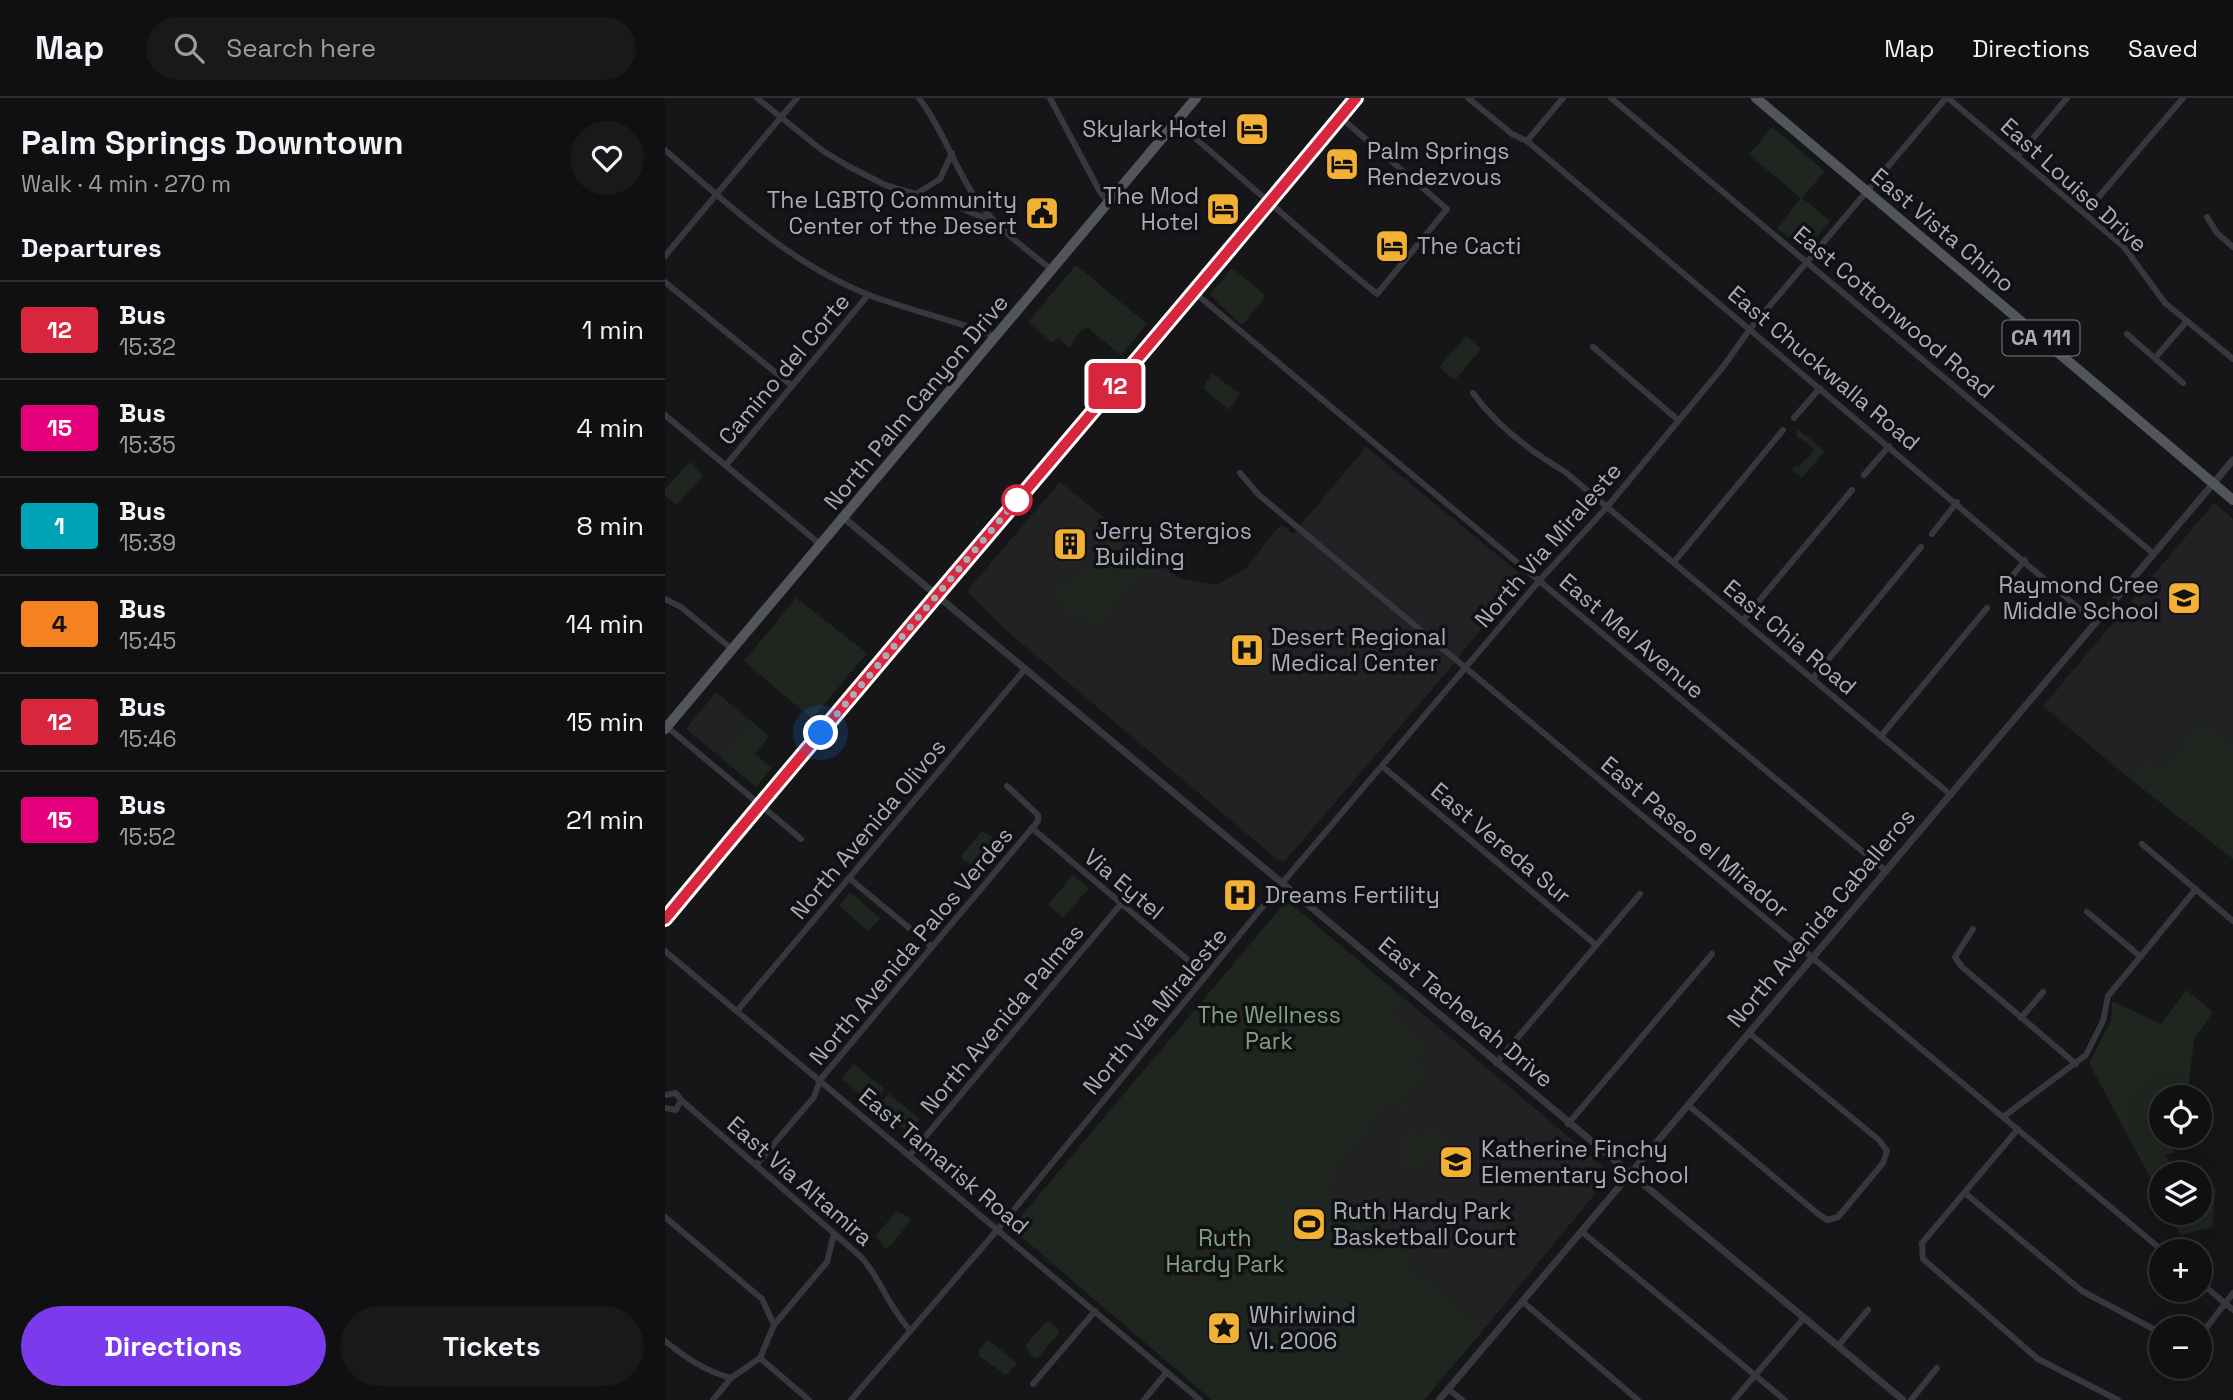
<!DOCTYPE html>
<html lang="en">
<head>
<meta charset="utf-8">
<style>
	body { margin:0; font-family:"Space Grotesk",sans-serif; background:#19191b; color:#f1f3f6; height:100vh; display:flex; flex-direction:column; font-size:26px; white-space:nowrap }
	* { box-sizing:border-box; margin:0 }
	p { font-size:23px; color:#9c9d9f }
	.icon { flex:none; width:38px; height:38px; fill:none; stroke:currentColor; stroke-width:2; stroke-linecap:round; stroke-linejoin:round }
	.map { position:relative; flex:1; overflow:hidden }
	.sheet { display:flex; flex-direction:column; background:#101012; width:665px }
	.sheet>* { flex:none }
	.badge { padding:0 14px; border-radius:5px; font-size:24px; line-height:46px }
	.tools { position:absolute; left:1484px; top:987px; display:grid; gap:14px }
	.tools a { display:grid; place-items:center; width:63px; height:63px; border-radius:50%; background:#101012; box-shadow:0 7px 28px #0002,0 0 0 2px #303032; font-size:35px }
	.you { position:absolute; width:35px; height:35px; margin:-18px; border:5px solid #fff; border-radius:50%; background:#1a73e8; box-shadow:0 0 0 10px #1a73e833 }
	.map>.badge { position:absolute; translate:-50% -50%; box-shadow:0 0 0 4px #fff }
	h2 { padding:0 21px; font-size:26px; line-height:63px }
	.round { display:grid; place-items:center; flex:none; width:74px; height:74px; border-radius:37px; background:#19191b }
	.summary { display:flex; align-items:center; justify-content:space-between; height:119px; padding:0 21px }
	h1 { font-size:33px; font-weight:800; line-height:52px }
	.action { display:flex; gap:14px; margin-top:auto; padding:14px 21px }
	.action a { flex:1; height:80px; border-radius:42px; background:#7c3aed; color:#fff; font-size:28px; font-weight:800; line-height:80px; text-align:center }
	.action a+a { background:#19191b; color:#f1f3f6 }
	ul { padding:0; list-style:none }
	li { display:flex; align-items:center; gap:21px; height:98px; padding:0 21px; border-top:2px solid #303032 }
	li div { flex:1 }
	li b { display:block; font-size:26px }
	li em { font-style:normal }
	li .badge { min-width:77px; font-weight:700; text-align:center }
	header { display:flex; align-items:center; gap:42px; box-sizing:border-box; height:98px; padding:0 35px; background:#101012; border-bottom:2px solid #303032 }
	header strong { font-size:33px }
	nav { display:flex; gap:38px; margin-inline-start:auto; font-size:24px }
	.search { width:490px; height:63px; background:#19191b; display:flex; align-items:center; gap:18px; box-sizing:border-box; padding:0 24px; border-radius:38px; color:#9c9d9f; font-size:26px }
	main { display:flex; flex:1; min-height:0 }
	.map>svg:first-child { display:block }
</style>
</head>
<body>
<header>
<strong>Map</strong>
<div class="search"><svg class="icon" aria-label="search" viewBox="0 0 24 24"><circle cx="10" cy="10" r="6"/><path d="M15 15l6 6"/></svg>Search here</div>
<nav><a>Map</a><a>Directions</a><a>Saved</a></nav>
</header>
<main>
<section class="sheet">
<div class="summary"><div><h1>Palm Springs Downtown</h1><p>Walk · 4 min · 270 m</p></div><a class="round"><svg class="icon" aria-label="heart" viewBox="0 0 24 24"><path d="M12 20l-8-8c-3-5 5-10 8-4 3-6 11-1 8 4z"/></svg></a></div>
<h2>Departures</h2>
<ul>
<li><span class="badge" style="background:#d7263d;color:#fff">12</span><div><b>Bus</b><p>15:32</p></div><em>1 min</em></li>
<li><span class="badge" style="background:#e6007e;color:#fff">15</span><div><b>Bus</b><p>15:35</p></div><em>4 min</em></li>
<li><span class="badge" style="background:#00a3b4;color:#fff">1</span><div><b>Bus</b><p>15:39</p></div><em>8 min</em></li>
<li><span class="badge" style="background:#f58220;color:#111">4</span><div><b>Bus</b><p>15:45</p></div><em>14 min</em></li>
<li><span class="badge" style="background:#d7263d;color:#fff">12</span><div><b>Bus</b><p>15:46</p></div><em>15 min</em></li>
<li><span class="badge" style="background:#e6007e;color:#fff">15</span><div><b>Bus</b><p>15:52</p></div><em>21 min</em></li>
</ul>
<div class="action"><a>Directions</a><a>Tickets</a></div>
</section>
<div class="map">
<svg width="1568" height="1302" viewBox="0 0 1568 1302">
	<rect width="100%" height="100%" fill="#161618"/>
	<g fill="#222225">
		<polygon points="701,349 853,474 856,481 785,570 620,763 613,762 342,533 302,493 395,384 515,481 552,487 580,471 616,426 628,436"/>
		<polygon points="1549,405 1568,421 1568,648 1537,622 1496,670 1484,660 1465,681 1378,608"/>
		<polygon points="51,594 85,622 55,659 21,631"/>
		<polygon points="727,890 944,1073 943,1080 820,1230 745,1168 742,1156 665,1092 671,1083 609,1031"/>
	</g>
	<g fill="#1e261f">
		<polygon points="1107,29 1160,73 1137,100 1165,123 1142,150 1136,149 1112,130 1136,100 1084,57"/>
		<polygon points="411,167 482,226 456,257 422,229 412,237 405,250 393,239 388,245 363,224"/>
		<polygon points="567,170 601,198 577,227 545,197"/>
		<polygon points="801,238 816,251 790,282 774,269"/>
		<polygon points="547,275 575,296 564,312 538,290"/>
		<polygon points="1131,330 1160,353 1137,380 1127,372 1131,368 1134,369 1149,351 1135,340 1132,341"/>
		<polygon points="25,364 38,378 12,407 0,398 0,391"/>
		<polygon points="438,437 490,478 467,479 468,485 441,517 436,516 437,522 432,528 419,519 409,522 398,510 390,492 426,467 440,446 436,440"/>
		<polygon points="131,500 202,555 147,621 79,563"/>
		<polygon points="85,622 104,638 90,656 107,670 91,689 55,659"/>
		<polygon points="1537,622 1568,648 1568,761 1465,681 1484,660 1496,670"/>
		<polygon points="317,733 332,742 332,746 312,770 297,761 297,757"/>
		<polygon points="408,777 424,790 398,820 383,807"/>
		<polygon points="185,794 215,820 204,833 174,808"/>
		<polygon points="619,806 626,806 727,890 739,903 728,918 763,947 749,963 762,975 736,1005 748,1016 746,1019 726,1003 665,1077 671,1083 666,1092 742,1156 745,1168 820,1230 759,1302 547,1302 346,1130"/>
		<polygon points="1521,892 1548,914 1529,942 1522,999 1496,999 1496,1038 1502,1038 1510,1055 1500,1057 1507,1069 1518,1076 1496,1076 1496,1100 1424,965 1446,923 1447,903 1496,926"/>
		<polygon points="189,966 220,991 207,1006 176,980"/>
		<polygon points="224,996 255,1021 243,1035 212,1009"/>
		<polygon points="749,1029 759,1038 764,1031 779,1033 781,1054 759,1061 759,1071 739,1073 735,1044"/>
		<polygon points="1535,1087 1543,1092 1551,1091 1547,1129 1516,1137 1504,1115 1535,1115"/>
		<polygon points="232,1113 245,1120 245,1124 224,1149 219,1150 211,1137"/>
		<polygon points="384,1224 394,1232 393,1236 373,1260 369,1260 360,1248 380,1225"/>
		<polygon points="323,1242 350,1263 351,1267 341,1277 314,1258 314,1252"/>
	</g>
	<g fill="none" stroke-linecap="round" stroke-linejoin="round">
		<g stroke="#37383d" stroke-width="6">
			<polyline points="92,0 158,53 183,68 220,87 291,108 331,125"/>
			<path d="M254,0C277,30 289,67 309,98C329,129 360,150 387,172"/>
			<polyline points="385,0 435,94 444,105"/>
			<polyline points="803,0 847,36 862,43 1431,525"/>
			<polyline points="946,0 1489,456"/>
			<polyline points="1283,0 1459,149 1500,205 1568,261"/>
			<path d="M511,24C579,81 643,140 712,196L782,111L675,19"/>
			<polyline points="862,43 898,0"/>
			<path d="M0,52C63,106 125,166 204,197C246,213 290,222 331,239"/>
			<polyline points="1353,58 1402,0"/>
			<polyline points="251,96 275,81 287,55"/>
			<polyline points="1420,115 1518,0"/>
			<polyline points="1542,119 1552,135 1568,149"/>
			<polyline points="0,158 132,0"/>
			<polyline points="0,184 127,288"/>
			<polyline points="530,195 1221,773"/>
			<polyline points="1462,236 1518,285"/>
			<polyline points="928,249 1013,322"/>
			<polyline points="1490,260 1522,223"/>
			<path d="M808,295C831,327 865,353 899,373L1286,697"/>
			<polyline points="0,317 156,447"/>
			<polyline points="1129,320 1155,290"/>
			<polyline points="61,367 203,197"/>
			<polyline points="575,375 594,397 1498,1153"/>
			<polyline points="1199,377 1224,348"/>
			<polyline points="1267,436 1292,404"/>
			<polyline points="1009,464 1118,332"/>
			<polyline points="1336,492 1360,462"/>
			<polyline points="0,501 16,509 68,552"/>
			<polyline points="1078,522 1187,392"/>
			<polyline points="1147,581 1256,449"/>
			<polyline points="1,628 136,741"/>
			<polyline points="1216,638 1322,510"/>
			<polyline points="718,669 931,847"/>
			<polyline points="367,730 529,867"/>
			<polyline points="1477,746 1568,823"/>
			<polyline points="184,780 267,849"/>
			<polyline points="1422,814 1476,859"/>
			<polyline points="1308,831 1290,859 1297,869 1411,966"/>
			<polyline points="0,853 535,1302"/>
			<polyline points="72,913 360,571"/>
			<polyline points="1356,920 1378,894"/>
			<polyline points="831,965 975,796"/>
			<polyline points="0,997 11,995 16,1002 11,1012 0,1010"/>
			<path d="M16,1002L195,1158C216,1180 223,1209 245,1232"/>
			<polyline points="1023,1007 1152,1115 1162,1122 1173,1119 1218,1065 1222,1053 1214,1042 1084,935"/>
			<polyline points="1338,1019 1421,957 1438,923 1443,898 1531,791"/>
			<polyline points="903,1026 1047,856"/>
			<polyline points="1353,1031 1257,1145 1258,1161 1373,1261 1453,1302"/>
			<polyline points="245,1057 456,806"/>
			<polyline points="91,1067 149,999 155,982 373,723 373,717 342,688"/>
			<polyline points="1300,1095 1417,1193 1496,1235"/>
			<polyline points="0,1119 97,1201 109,1227"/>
			<polyline points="916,1133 1120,1302"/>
			<polyline points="1535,1184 1568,1212"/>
			<polyline points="858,1204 973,1302"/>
			<polyline points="1535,1238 1568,1195"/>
			<path d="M0,1243C21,1260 40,1273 66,1280"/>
			<polyline points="1173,1248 1203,1212"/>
			<polyline points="95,1260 144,1302"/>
			<polyline points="368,1286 430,1213"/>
			<polyline points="783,1291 797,1302"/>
			<polyline points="48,1302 66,1280 95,1260 109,1227 162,1164 169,1136"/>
			<polyline points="186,1302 333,1131 618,784 874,483 942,409 1058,269 1085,231 1281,0"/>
			<polyline points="479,1302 502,1274"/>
			<polyline points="1069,1302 1139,1220"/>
			<polyline points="1246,1302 1272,1270"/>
		</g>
		<g stroke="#37383d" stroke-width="7">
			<path d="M179,420C533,712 884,1009 1238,1302"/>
			<polyline points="774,1302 1568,362"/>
		</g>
		<path stroke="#45474d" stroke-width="8" d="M0,821C229,546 464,276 691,0"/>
		<g stroke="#53555c" stroke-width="10">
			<polyline points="1091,0 1568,402"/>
			<polyline points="0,631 531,0"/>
		</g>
	</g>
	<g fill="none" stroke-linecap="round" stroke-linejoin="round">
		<g stroke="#fff" stroke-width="16">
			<path id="line" d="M0,821C228,545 463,276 691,0"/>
		</g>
		<use href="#line" stroke="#d7263d" stroke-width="10"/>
		<polyline stroke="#a8adb8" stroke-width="7" stroke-dasharray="0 12.6" points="156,635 352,402"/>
	</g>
	<defs>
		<g id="hotel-square" transform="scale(1.75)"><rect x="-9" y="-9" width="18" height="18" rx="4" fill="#f2b134" stroke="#111113"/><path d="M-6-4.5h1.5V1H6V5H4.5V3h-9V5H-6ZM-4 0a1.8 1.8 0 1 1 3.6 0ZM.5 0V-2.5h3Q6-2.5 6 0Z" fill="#111"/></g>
		<g id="civic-square" transform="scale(1.75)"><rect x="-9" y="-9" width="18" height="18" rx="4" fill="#f2b134" stroke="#111113"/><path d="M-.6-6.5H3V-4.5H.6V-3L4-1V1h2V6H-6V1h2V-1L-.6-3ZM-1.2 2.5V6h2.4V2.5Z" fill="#111"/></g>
		<g id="building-square" transform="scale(1.75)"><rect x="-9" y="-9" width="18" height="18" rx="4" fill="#f2b134" stroke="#111113"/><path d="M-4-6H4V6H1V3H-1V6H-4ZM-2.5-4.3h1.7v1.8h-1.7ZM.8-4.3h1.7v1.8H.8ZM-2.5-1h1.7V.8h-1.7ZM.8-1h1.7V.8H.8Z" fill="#111"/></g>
		<g id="school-square" transform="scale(1.75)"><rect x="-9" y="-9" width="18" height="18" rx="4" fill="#f2b134" stroke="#111113"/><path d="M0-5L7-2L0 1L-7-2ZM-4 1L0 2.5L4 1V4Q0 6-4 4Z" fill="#111"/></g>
		<g id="hospital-square" transform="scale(1.75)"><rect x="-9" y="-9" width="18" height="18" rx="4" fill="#f2b134" stroke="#111113"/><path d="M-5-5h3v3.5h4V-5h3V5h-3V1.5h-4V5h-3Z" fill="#111"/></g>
		<g id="stadium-square" transform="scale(1.75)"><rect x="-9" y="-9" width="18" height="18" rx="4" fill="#f2b134" stroke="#111113"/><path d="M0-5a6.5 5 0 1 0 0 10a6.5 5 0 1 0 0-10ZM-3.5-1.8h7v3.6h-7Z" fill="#111"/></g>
		<g id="sight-square" transform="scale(1.75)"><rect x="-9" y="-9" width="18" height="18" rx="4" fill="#f2b134" stroke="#111113"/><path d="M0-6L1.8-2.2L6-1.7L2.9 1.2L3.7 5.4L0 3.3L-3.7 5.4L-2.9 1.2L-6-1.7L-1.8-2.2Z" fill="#111"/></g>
	</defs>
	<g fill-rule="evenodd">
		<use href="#hotel-square" x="587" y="31"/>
		<use href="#hotel-square" x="677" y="66"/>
		<use href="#hotel-square" x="558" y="111"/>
		<use href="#civic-square" x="377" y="115"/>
		<use href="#hotel-square" x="727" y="148"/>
		<use href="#building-square" x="405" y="446"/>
		<use href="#school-square" x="1519" y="500"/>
		<use href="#hospital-square" x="582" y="552"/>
		<use href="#hospital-square" x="575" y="797"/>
		<use href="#school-square" x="791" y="1064"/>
		<use href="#stadium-square" x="644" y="1126"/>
		<use href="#sight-square" x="559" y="1230"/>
	</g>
	<circle fill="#fff" stroke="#d7263d" stroke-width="3.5" cx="352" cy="402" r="14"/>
	<g text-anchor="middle" stroke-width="7" stroke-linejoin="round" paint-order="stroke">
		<rect fill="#111113" stroke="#7b7e86" stroke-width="2" x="1337.5" y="222.5" width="77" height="35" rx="5"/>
		<g font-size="21" font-weight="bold" fill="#a8adb8">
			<text x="1376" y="247">CA 111</text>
		</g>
		<g font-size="23" fill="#a8adb8" stroke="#111113" text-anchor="start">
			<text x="562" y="39" text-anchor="end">Skylark Hotel</text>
			<text x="702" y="61">Palm Springs<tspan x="702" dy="26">Rendezvous</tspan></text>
			<text x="534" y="106" text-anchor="end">The Mod<tspan x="534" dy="26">Hotel</tspan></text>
			<text x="352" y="110" text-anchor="end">The LGBTQ Community<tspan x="352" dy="26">Center of the Desert</tspan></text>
			<text x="752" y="156">The Cacti</text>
			<text x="430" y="441">Jerry Stergios<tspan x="430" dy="26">Building</tspan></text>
			<text x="1494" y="495" text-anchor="end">Raymond Cree<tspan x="1494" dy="26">Middle School</tspan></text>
			<text x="606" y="547">Desert Regional<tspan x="606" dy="26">Medical Center</tspan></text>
			<text x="600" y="805">Dreams Fertility</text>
			<text x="816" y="1059">Katherine Finchy<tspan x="816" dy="26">Elementary School</tspan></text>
			<text x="668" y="1121">Ruth Hardy Park<tspan x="668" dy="26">Basketball Court</tspan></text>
			<text x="584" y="1225">Whirlwind<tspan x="584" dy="26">VI. 2006</tspan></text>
		</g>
		<g font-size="23" fill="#a8adb8" stroke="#111113">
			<text transform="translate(1409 87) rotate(42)" y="8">East Louise Drive</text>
			<text transform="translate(1278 132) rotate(40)" y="8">East Vista Chino</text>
			<text transform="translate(1229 214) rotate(40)" y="8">East Cottonwood Road</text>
			<text transform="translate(1159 270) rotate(40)" y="8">East Chuckwalla Road</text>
			<text transform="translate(119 271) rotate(-50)" y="8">Camino del Corte</text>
			<text transform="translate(251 304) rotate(-50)" y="8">North Palm Canyon Drive</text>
			<text transform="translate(883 447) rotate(-49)" y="8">North Via Miraleste</text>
			<text transform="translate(967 538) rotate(40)" y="8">East Mel Avenue</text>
			<text transform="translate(1125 539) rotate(40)" y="8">East Chia Road</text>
			<text transform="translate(203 731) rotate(-50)" y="8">North Avenida Olivos</text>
			<text transform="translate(1030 739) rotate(40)" y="8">East Paseo el Mirador</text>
			<text transform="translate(836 745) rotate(40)" y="8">East Vereda Sur</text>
			<text transform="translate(459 786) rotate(40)" y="8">Via Eytel</text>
			<text transform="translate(1156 820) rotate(-50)" y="8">North Avenida Caballeros</text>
			<text transform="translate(246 848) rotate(-50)" y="8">North Avenida Palos Verdes</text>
			<text transform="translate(490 913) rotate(-50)" y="8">North Via Miraleste</text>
			<text transform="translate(801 914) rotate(40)" y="8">East Tachevah Drive</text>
			<text transform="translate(337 921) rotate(-50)" y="8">North Avenida Palmas</text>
			<text transform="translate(279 1063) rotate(40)" y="8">East Tamarisk Road</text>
			<text transform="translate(135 1083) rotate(41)" y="8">East Via Altamira</text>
		</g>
		<g font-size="23" fill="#7fa381" stroke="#111113">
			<text x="604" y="925">The Wellness<tspan x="604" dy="26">Park</tspan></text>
			<text x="560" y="1148">Ruth<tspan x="560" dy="26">Hardy Park</tspan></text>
		</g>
	</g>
</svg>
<div class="tools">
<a><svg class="icon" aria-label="locate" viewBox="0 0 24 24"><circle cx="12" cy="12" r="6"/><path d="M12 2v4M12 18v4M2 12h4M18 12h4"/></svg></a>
<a><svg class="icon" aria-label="layers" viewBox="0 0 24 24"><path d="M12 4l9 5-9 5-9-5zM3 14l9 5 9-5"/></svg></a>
<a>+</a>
<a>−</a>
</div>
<div class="you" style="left:156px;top:635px"></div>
<b class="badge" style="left:450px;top:288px;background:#d7263d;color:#fff">12</b>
</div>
</main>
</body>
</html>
